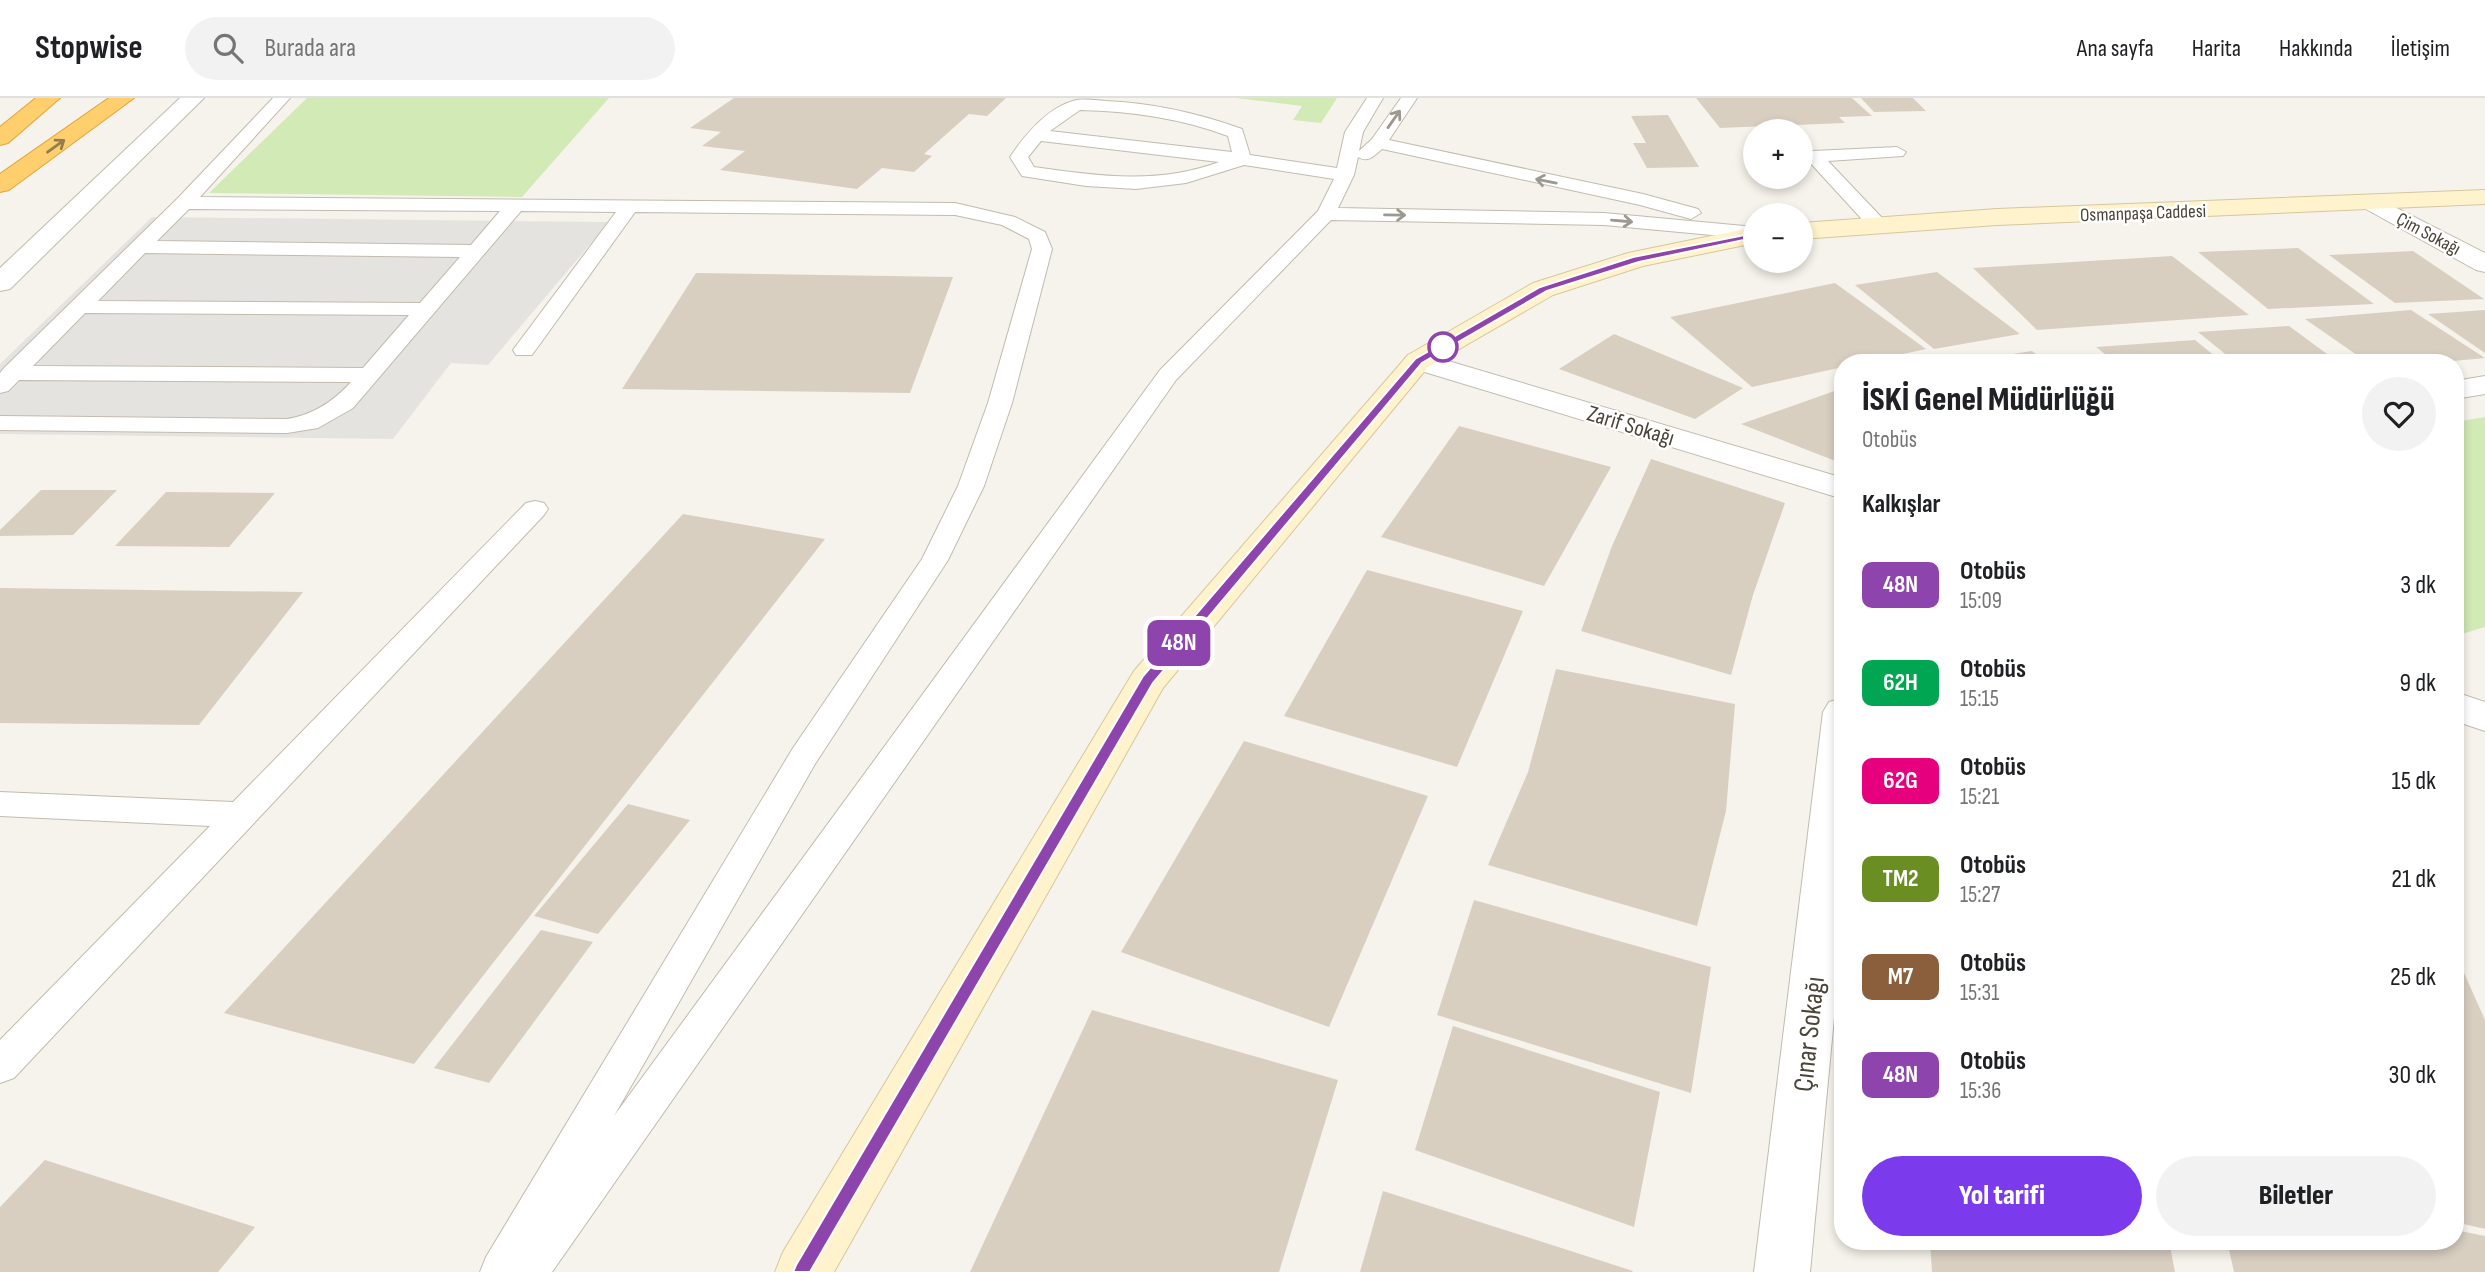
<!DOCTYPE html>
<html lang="tr">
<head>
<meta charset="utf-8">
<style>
	body { margin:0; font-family:"Sofia Sans Condensed",sans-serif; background:#f2f2f2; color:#202124; height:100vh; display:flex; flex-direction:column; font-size:26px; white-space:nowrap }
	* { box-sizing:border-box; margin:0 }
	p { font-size:23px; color:#757577 }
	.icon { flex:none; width:38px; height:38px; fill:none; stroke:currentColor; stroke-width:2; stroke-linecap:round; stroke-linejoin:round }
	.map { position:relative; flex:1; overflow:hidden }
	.panel { position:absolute; left:1834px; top:256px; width:630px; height:896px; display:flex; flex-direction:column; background:#fff; border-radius:28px; box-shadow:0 4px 10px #0003 }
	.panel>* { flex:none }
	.badge { padding:0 14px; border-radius:10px; font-size:24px; line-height:46px }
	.controls { position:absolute; left:1743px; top:21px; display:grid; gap:14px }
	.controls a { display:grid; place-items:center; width:70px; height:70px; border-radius:50%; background:#fff; box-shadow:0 4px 10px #0003; font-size:35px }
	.map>.badge { position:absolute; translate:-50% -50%; box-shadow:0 0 0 4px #fff }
	h2 { padding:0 28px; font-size:26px; line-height:63px }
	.round { display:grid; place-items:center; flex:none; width:74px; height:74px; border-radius:37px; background:#f2f2f2 }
	.headline { display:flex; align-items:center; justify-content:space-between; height:119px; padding:0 28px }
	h1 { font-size:33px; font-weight:800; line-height:52px }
	.action { display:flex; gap:14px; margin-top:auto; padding:14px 28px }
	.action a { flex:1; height:80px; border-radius:42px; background:#7c3aed; color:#fff; font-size:28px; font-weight:800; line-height:80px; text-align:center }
	.action a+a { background:#f2f2f2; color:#202124 }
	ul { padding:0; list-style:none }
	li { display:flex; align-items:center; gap:21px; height:98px; padding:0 28px }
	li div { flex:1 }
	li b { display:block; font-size:26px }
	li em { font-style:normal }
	li .badge { min-width:77px; font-weight:700; text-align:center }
	header { display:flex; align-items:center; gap:42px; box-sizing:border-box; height:98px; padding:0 35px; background:#fff; border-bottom:2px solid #e0e0e0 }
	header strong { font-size:33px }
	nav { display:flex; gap:38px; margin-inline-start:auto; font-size:24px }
	.search { width:490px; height:63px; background:#f2f2f2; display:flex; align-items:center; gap:18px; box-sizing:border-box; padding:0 24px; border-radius:38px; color:#757577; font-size:26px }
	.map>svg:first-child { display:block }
</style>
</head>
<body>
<header>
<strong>Stopwise</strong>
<div class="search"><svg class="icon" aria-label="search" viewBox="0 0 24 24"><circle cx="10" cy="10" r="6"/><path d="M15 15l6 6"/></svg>Burada ara</div>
<nav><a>Ana sayfa</a><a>Harita</a><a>Hakkında</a><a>İletişim</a></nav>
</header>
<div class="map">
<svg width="2485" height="1174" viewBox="0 0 2485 1174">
	<rect width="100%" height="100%" fill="#f6f3ec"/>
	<g fill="#d2eab5">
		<polygon points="307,0 609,0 522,99 209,95"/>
		<polygon points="1236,0 1337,0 1321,25 1293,22 1302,8"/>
		<polygon points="2485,319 2485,529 2455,538 2455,324"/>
	</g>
	<polygon fill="#e5e3e0" points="152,119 609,124 488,267 451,265 393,341 0,336 0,266"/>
	<g fill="#d8cfc1">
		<polygon points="734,0 1006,0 987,18 969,16 924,56 932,58 914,74 882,70 857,91 720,72 745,53 702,48 721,34 690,30"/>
		<polygon points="1696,0 1852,0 1872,18 1839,19 1845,25 1720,30"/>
		<polygon points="1861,0 1913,0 1926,13 1874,14"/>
		<polygon points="1668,17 1699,69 1647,70 1633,45 1646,45 1631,18"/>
		<polygon points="2298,150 2374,206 2268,211 2198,154"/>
		<polygon points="2413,153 2484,201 2395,205 2329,157"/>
		<polygon points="2172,158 2249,217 2037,232 1973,170"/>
		<polygon points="1937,174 2020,236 1934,251 1855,187"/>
		<polygon points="696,175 953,179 910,295 622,291"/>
		<polygon points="1835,185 1926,251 1866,264 1843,264 1843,269 1752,289 1670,219"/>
		<polygon points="2411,212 2485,260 2442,264 2367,264 2305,221"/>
		<polygon points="2485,212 2485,255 2428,216"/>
		<polygon points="2289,228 2338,264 2235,264 2198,234"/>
		<polygon points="1614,236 1743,290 1695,321 1559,271"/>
		<polygon points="2195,242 2222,264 2115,264 2096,249"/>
		<polygon points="2032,253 2046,264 1968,264 1968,263"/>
		<polygon points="1843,290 1843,366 1741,326"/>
		<polygon points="1459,328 1611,369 1544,488 1381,439"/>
		<polygon points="1651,361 1785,405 1753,497 1731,577 1581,533 1612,448"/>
		<polygon points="41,392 117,392 73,437 0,438 0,432"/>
		<polygon points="166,394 275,395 229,449 115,448"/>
		<polygon points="683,416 825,441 414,966 224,915"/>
		<polygon points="1367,472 1523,513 1457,669 1284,618"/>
		<polygon points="0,490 303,494 199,627 0,625"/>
		<polygon points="1556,571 1735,606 1726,713 1697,828 1488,767 1528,674"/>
		<polygon points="1244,643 1428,698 1329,929 1121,854"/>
		<polygon points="628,706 690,722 598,836 534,818"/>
		<polygon points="1474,802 1711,869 1691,995 1437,917"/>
		<polygon points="541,832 593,844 489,985 434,970"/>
		<polygon points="2455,865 2460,866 2485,922 2485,1131 2455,1124"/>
		<polygon points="1092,912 1338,982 1279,1174 970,1174"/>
		<polygon points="1453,928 1660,994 1634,1129 1415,1052"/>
		<polygon points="45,1062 255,1129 218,1174 0,1174 0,1109"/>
		<polygon points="1383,1093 1633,1173 1632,1174 1360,1174"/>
		<polygon points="2455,1132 2485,1138 2485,1174 2234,1174 2227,1143 2455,1143"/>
		<polygon points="1930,1143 2169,1143 2175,1174 1932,1174"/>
	</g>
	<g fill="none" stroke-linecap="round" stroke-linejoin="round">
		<g stroke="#c2bbae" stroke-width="2">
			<g id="service">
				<path d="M273,0H290L200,99L955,105L1015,119L1045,134L1052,151L1012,305L984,388L948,462L815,666L614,1018L1160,272L1318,113L1334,81L1244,67L1186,85L1136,91L1086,88L1022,78L1010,59C1025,37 1046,11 1073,3C1082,0 1095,2 1105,3C1153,5 1198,15 1242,31L1250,57L1337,70L1345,34L1367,0H1383L1363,34L1359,53L1372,41L1401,0H1417L1389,42L1643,96L1698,111L1701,115L1691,121L1640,107L1382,51C1374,58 1368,65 1358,59L1354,77L1338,110L1604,115L1755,129V141L1604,127L1331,122L1176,282L552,1174H480L486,1159L793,650L922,461L958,388L988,305L1032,151L1029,141L1002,127L955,117L635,114L532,257H516L513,252L616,114L521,113L353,310L318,330L287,335L0,332V318L287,321C313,317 334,303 351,284L19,282L8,293L0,295V275L4,270L177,101ZM1080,12C1131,13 1180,20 1228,38L1232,54L1050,33ZM1041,43L1219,64C1158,87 1097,78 1034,69L1028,59ZM189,111L500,113L471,147L157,143ZM145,155L460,159L420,205L98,203ZM85,215L409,217L363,270L33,268Z"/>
				<polygon points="1897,49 1906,54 1903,58 1828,63 1884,122 1887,126 1884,130 1870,130 1804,58 1813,53"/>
				<polygon points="535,403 544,405 548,411 544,417 14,980 0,985 0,942 210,728 0,718 0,694 233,704 526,405"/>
			</g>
		</g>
		<g stroke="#c2bbae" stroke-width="2">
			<g id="minor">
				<polygon points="180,0 204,0 10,191 0,193 0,170"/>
				<polygon points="2373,98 2485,155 2485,174 2476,172 2364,110 2361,105 2364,100"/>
				<polygon points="1418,254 1843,380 1843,401 1408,269 1403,263 1408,257"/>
				<polygon points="2485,278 2485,296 2455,301 2455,283"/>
				<polygon points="2455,594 2485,604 2485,633 2455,623"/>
				<polygon points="1843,600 1843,824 1810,1174 1754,1174 1823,614 1829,604"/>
			</g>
		</g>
		<g stroke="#d6c79b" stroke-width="2">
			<g id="secondary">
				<polygon points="2485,92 2485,106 1997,127 1801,141 1801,125 1997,111"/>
				<polygon points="1755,129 1755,145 1643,168 1553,197 1428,269 1163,590 834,1174 775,1174 783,1154 1134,573 1408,257 1533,185 1628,155"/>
			</g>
		</g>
		<g stroke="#e0a43c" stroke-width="2">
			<g id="motorway">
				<polygon points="36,0 60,0 8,45 0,47 0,29"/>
				<polygon points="109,0 134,0 9,92 0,94 0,76"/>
			</g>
		</g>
		<use href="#service" fill="#fff" fill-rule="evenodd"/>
		<use href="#minor" fill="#fff" fill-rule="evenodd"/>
		<use href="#secondary" fill="#fff3cd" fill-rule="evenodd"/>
		<use href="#motorway" fill="#ffcf6e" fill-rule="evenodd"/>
	</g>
	<defs><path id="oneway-shaft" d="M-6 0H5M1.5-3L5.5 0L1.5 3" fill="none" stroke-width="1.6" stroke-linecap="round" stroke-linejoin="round" transform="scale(1.75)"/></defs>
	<g stroke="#9c9892">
		<use href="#oneway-shaft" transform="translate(1394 21) rotate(-55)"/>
		<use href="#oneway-shaft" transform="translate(1546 83) rotate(-169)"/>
		<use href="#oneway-shaft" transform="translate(1395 117) rotate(1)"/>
		<use href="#oneway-shaft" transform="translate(1622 123) rotate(5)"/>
	</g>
	<use stroke="#937c4e" href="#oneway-shaft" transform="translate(56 48) rotate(-36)"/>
	<polygon fill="#8e44ad" stroke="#fff" stroke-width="2" points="1755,135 1760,137 1758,139 1639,164 1547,193 1422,265 1153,585 810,1174 793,1174 796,1167 1143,578 1415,261 1540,189 1633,159"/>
	<circle fill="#fff" stroke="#8e44ad" stroke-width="3.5" cx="1443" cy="249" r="14"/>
	<g text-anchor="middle" stroke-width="5" stroke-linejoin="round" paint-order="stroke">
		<g font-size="19" fill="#4b4439" stroke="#fff">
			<text transform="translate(2143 114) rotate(-2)" y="7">Osmanpaşa Caddesi</text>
			<text transform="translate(2429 135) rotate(28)" y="7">Çim Sokağı</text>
		</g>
		<g font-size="23" fill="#4b4439" stroke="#fff">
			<text transform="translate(1631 327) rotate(17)" y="8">Zarif Sokağı</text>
		</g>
		<g font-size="28" fill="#4b4439" stroke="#fff">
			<text transform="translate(1808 936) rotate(-84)" y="10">Çınar Sokağı</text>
		</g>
	</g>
</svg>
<div class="controls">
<a>+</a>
<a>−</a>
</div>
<b class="badge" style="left:1179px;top:545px;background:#8e44ad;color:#fff">48N</b>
<section class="panel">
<div class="headline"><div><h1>İSKİ Genel Müdürlüğü</h1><p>Otobüs</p></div><a class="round"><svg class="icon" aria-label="heart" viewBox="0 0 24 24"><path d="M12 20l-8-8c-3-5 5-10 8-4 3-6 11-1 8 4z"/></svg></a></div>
<h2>Kalkışlar</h2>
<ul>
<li><span class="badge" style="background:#8e44ad;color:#fff">48N</span><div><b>Otobüs</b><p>15:09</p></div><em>3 dk</em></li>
<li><span class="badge" style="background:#00a651;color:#fff">62H</span><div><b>Otobüs</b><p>15:15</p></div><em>9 dk</em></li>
<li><span class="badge" style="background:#e6007e;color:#fff">62G</span><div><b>Otobüs</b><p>15:21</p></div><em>15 dk</em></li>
<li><span class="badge" style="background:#6b8e23;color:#fff">TM2</span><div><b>Otobüs</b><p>15:27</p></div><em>21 dk</em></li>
<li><span class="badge" style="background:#8b5e3c;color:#fff">M7</span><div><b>Otobüs</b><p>15:31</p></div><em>25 dk</em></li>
<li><span class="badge" style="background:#8e44ad;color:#fff">48N</span><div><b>Otobüs</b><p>15:36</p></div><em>30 dk</em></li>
</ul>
<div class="action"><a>Yol tarifi</a><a>Biletler</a></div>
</section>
</div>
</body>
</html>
